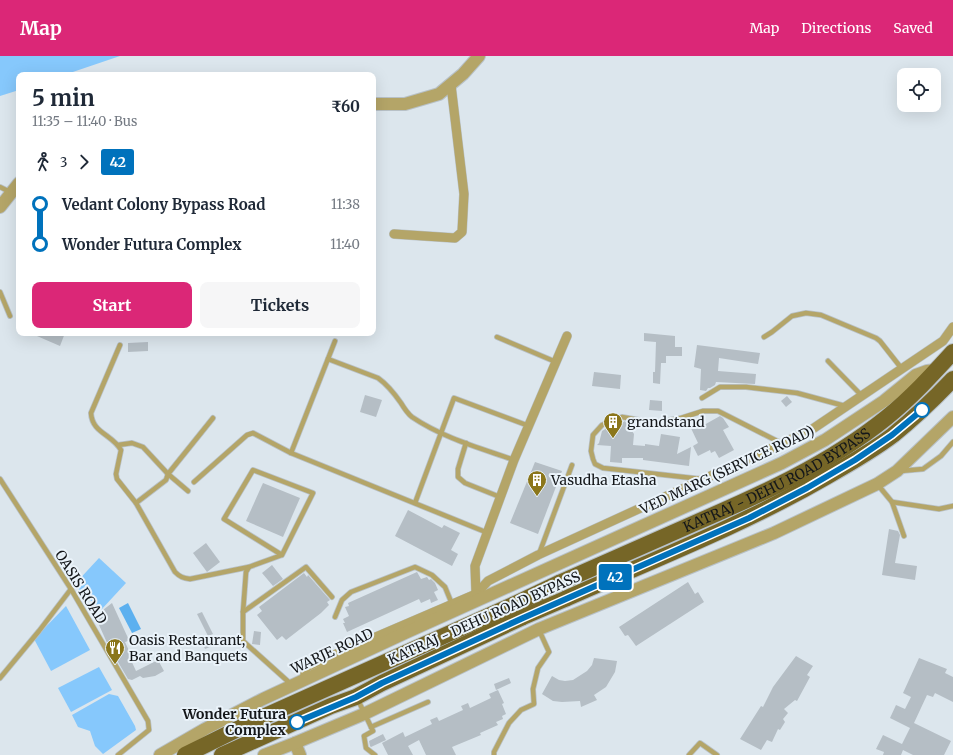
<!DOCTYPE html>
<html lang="en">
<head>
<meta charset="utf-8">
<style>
	body { margin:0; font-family:Merriweather,serif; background:#f6f6f7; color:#1f2937; height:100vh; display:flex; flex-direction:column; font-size:15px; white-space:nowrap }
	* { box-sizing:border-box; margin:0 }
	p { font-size:13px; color:#747a83 }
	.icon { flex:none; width:22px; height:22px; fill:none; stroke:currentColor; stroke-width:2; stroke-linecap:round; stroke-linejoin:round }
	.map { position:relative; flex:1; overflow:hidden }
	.panel { position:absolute; left:16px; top:16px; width:360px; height:264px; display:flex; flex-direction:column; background:#fff; border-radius:8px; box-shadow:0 4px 16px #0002 }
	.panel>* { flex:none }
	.badge { padding:0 8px; border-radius:3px; font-size:14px; line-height:26px }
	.tools { position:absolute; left:897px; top:12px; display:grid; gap:8px }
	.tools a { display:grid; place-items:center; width:44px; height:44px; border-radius:8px; background:#fff; box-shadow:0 4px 16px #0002; font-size:20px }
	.map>.badge { position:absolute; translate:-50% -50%; box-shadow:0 0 0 2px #fff }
	.legs { display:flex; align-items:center; gap:6px; height:44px; padding:0 16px; font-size:13px }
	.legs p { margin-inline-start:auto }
	.headline { display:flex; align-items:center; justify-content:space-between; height:68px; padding:0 16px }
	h1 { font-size:22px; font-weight:700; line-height:30px }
	.action { display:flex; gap:8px; margin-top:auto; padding:8px 16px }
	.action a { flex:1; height:46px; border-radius:8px; background:#db2777; color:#fff; font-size:16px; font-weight:700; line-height:46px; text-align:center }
	.action a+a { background:#f6f6f7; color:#1f2937 }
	ul { padding:0 16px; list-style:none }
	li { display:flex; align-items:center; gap:14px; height:40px; font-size:15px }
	li i { display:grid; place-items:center; width:6px; height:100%; margin:0 5px; background:currentColor }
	li i::after { content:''; width:10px; height:10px; margin:-5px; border:3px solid; border-radius:50%; background:#fff }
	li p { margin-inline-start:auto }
	li:first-child i { background:linear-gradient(#0000 50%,currentColor 0) }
	li:last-child i { background:linear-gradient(currentColor 50%,#0000 0) }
	header { display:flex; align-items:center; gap:24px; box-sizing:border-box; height:56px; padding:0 20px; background:#db2777; color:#fff }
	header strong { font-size:19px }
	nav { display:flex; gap:22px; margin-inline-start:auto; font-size:14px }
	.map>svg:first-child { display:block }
</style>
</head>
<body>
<header>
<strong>Map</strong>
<nav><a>Map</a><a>Directions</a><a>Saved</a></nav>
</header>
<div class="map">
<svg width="953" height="699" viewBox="0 0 953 699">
	<rect width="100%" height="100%" fill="#dce6ed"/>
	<g fill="#86c8fc">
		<polygon points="0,0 120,0 64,19 19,19 19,34 0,40"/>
		<polygon points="99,502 126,527 101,554 74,529"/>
		<polygon points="66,550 90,594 51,615 34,583"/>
		<polygon points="99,611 112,634 71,656 58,632"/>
		<polygon points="109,638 118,640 135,670 136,674 103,698 95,690 90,675 78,671 72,659"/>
	</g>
	<polygon fill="#5cb0ef" points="128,547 141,573 132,577 119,552"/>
	<g fill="#b5bec5">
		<polygon points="30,277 65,277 60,290"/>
		<polygon points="644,277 675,280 675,291 682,291 682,300 666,300 666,307 661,307 660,328 653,327 653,316 655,316 656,286 644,285"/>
		<polygon points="148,286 148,295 128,296 128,287"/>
		<polygon points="697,289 760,297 758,308 719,302 718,315 756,318 755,328 716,326 715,329 710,332 708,332 706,335 700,334 701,313 694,311"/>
		<polygon points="594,316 621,319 620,333 592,330"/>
		<polygon points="365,339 382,344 376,361 360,356"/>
		<polygon points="787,340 792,346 786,351 781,345"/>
		<polygon points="650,344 662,345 662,355 649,354"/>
		<polygon points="720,360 723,362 729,371 723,374 734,394 719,402 715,395 711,397 710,394 698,400 693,390 698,387 689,368 701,362 704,369"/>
		<polygon points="625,365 634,378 633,389 645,390 645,388 659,390 661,378 680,381 677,398 691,391 689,410 643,404 643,402 622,402 622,407 610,406 611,390 597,389 599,387 602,375 607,372 611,374"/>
		<polygon points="535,406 562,415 538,478 510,467"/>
		<polygon points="263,427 300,442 283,481 246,465"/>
		<polygon points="408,454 442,472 444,469 460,477 451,494 458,498 452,510 395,480"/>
		<polygon points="889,473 898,475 900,479 895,507 917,510 915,524 882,519"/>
		<polygon points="206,487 220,506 207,516 193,497"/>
		<polygon points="272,509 283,523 273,530 262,517"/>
		<polygon points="417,516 421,523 427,521 429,524 431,523 435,527 438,534 434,536 438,544 431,547 430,543 421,547 419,543 347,576 343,567 345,567 343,563 349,560 345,551 349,550 348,547"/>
		<polygon points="304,517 307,521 308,519 330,544 327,546 329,549 321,557 286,584 282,580 277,584 257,559 262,555 259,551"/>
		<polygon points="688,526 695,538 698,536 704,546 636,590 628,579 625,580 619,571"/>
		<polygon points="112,547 128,582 128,585 125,586 132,601 130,602 136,615 158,604 164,615 155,620 143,622 140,620 132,624 128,623 108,589 95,560 104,556 103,554"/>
		<polygon points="202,556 213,578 208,580 197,558"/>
		<polygon points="254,575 261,576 260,589 252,588"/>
		<polygon points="214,581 217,588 205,593 202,586"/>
		<polygon points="796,600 813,610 807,619 810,621 797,645 795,644 784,653 788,657 783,663 785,666 780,674 778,673 772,686 767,684 761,694 740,683 761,650 763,651 773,631"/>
		<polygon points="594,602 617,605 615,616 606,631 594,639 597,644 581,651 580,645 562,646 553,645 542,638 552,620 559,624 565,625 573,624 587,615 592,609"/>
		<polygon points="919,602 947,613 945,617 953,621 953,646 935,637 933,641 927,639 914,667 951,685 944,699 913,699 903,694 901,699 883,699 884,696 876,693 883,679 902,688 910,672 890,662 896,649 905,653 911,641 903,637"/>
		<polygon points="509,622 511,627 496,634 494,628"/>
		<polygon points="498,634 504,647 502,648 506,658 502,660 503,663 496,666 498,669 480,677 481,679 452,691 456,699 426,699 419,684 408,690 413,699 388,699 382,687 403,676 405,681 432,668 430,664 437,661 439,665 463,654 461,650 468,647 470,652 491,642 489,638"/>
		<polygon points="383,678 386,684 371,691 370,690 369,685"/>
	</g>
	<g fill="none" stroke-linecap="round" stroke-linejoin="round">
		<g stroke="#b8c1c7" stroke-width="6">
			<g id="service">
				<polyline points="0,131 10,136"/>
				<polyline points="0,236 10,260"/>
				<polyline points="497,281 556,306"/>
				<polyline points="764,281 772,276 792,260 806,257 821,259 876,282 880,285 902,313"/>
				<path d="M120,289L91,357C92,377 112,378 121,394L116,418L117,423L136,447L175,516C180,521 183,522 190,523L249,511"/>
				<path d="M328,303L378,322C388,329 394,337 401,347C404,352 407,357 412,361C443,382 480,392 514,404"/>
				<polyline points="828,305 862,340"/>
				<polyline points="702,342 720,331 746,331 797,337 845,350"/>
				<polyline points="466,387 458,413 458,421 465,427 500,441"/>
				<polyline points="118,389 132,387 143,391 168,418 188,435"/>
				<polyline points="291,397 335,285"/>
				<polyline points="901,415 923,413 941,400 953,386"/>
				<polyline points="0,423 71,533 148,665 149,674 118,699"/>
				<polyline points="701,423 603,412 595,408 593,403 591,395 593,379 602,369 622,361 639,364 658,366 681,362 703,355 718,355 781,387"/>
				<polyline points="194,426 247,379 253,377 291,397 488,477"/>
				<polyline points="878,429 892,446 904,480"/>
				<polyline points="892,446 939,453 953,450"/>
				<polyline points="136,447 166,424 168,418 213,362"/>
				<polyline points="415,447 454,342 529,370"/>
				<polyline points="539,498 572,409"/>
				<polyline points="282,499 224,463 253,414 313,437 282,499 249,511 246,516 243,556 243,585 292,629"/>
				<polyline points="243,556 306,511 332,541"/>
				<polyline points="335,561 342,544 351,536 415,511 432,519 445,531 452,548"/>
				<polyline points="0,622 39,575 71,533"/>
				<polyline points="358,644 373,675 364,680 366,692 375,699"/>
				<polyline points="371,671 428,646"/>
				<polyline points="494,699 494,696 509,667 521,654 534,648 533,633 538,612 549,596 539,574"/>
				<polyline points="689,699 700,687 717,699"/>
			</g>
		</g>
		<g stroke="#b8c1c7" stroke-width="10">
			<g id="minor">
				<polyline points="394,178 455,182 462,176 464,138 451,29"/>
				<polyline points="476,538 488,525 538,499 811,374 943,285 953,271"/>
				<polyline points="476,538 475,510 514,404 567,280"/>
				<polyline points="304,625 306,611 476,538"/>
			</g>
		</g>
		<g stroke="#b8c1c7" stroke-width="14">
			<g id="tertiary">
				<polyline points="373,48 405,48 439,38 463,18 479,0"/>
				<polyline points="0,151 19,127"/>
				<polyline points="295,687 300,699"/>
				<polyline points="160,699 205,673 263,643 405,577 782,407 825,384 884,345 916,319 927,315 936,314"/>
				<polyline points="264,699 295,687 364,658 539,573 774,477 877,428 897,415 953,361"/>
			</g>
		</g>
		<g stroke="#b8c1c7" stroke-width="18">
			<g id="trunk">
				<path id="s1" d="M559,527C605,507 650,487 695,467C762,438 829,408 886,362C911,342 932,319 953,296"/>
				<path d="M565,543C653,504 743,469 826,421C849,408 872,395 893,379C914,362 934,343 953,323"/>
				<polyline points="185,699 252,666 515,548"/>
				<polyline points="222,699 331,650 356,641 382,627 523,561"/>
			</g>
		</g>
		<use href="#service" stroke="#b4a568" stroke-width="4.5"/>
		<use href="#minor" stroke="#b4a568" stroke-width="9"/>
		<use href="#tertiary" stroke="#b4a568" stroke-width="12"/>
		<use href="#trunk" stroke="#766627" stroke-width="16"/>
		<g stroke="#b8c1c7" stroke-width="18" stroke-linecap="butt">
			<g id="trunk-bridge">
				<polyline points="515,548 559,527"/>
				<polyline points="523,561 565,543"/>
			</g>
		</g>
		<use href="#trunk-bridge" stroke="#766627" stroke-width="16"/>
	</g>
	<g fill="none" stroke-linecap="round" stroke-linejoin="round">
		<g stroke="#fff" stroke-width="9">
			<polyline id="line-1" points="297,666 356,641 382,627 523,562 749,462 807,432 855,404 892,379 922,354"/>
		</g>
		<use href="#line-1" stroke="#0072bc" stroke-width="6"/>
	</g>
	<defs>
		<g id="building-pin" transform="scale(1)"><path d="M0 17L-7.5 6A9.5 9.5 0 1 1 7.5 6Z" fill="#8b761a" stroke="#eaf3fa"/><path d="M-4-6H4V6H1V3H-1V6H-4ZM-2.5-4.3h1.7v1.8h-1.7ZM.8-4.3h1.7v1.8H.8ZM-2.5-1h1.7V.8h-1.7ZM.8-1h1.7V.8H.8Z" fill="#fff"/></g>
		<g id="restaurant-pin" transform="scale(1)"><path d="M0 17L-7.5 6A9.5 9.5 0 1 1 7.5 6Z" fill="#8b761a" stroke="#eaf3fa"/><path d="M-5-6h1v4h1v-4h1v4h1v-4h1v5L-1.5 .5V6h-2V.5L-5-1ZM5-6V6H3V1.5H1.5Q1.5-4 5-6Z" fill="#fff"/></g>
	</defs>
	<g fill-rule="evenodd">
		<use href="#building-pin" x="613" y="366"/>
		<use href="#building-pin" x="537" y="424"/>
		<use href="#restaurant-pin" x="115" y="592"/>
	</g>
	<g fill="#fff" stroke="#0072bc" stroke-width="2">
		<circle cx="922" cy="354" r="7"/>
		<circle cx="297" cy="666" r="7"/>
	</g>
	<g text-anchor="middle" stroke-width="4" stroke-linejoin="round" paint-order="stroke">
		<g font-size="14" fill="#14171a" stroke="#eaf3fa" text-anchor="start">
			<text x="627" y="371">grandstand</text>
			<text x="551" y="429">Vasudha Etasha</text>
			<text x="129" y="589">Oasis Restaurant,<tspan x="129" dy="16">Bar and Banquets</tspan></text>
		</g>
		<g font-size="14" fill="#14171a" stroke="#eaf3fa">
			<text transform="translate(727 414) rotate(-25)" y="5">VED MARG (SERVICE ROAD)</text>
			<text dy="5" stroke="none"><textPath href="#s1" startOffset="241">KATRAJ - DEHU ROAD BYPASS</textPath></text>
			<text transform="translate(81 531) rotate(58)" y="5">OASIS ROAD</text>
			<text transform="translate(484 562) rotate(-24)" y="5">KATRAJ - DEHU ROAD BYPASS</text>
			<text transform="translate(332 595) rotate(-25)" y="5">WARJE ROAD</text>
		</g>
		<g font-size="14" font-weight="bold" fill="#14171a" stroke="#eaf3fa" text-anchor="end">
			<text x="286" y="663">Wonder Futura<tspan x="286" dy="16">Complex</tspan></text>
		</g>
	</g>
</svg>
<div class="tools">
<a><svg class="icon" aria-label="locate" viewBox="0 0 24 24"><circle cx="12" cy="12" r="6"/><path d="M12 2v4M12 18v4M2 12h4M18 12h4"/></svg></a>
</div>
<b class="badge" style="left:615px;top:521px;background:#0072bc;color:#fff">42</b>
<section class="panel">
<div class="headline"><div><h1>5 min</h1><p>11:35 – 11:40 · Bus</p></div><b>₹60</b></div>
<div class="legs"><svg class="icon" aria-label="walk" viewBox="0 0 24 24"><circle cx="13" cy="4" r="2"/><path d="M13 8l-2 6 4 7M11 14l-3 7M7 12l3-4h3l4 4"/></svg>3<svg class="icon" aria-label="forward" viewBox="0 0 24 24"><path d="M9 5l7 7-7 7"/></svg><b class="badge" style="background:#0072bc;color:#fff">42</b></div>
<ul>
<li><i style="color:#0072bc"></i><b>Vedant Colony Bypass Road</b><p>11:38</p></li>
<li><i style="color:#0072bc"></i><b>Wonder Futura Complex</b><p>11:40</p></li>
</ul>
<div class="action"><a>Start</a><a>Tickets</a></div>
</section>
</div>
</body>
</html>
